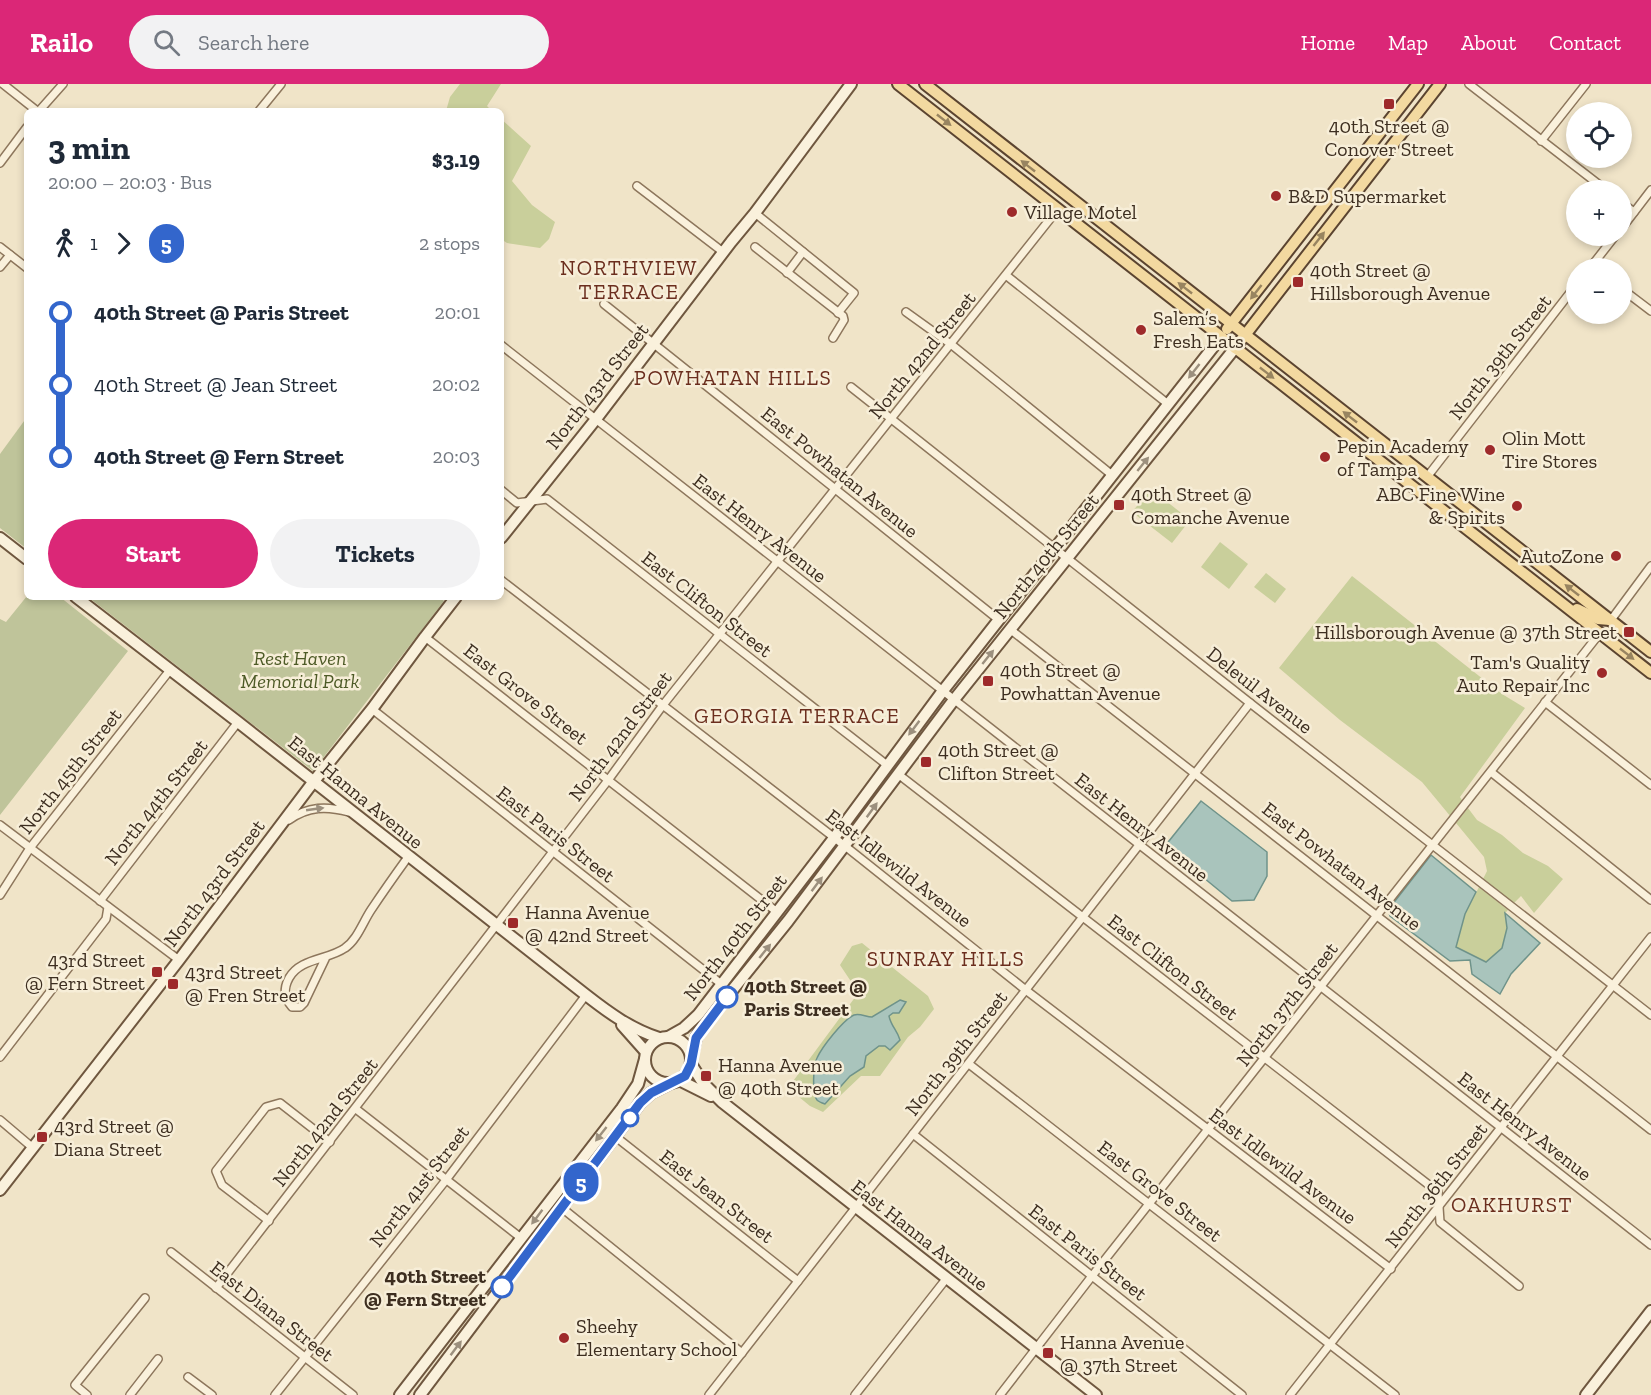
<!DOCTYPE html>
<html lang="en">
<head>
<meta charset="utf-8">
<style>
	body { margin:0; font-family:"Zilla Slab",serif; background:#f2f2f3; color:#1f2937; height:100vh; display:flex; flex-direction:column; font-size:22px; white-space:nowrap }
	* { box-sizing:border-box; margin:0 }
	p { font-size:20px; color:#747a83 }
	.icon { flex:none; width:33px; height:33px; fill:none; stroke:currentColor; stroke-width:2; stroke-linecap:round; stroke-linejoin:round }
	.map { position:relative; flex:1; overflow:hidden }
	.side { position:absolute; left:24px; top:24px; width:480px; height:492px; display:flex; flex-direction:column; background:#fff; border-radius:9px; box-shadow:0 3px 9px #0003 }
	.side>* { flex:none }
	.badge { padding:0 12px; border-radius:20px; font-size:21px; line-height:39px }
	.tools { position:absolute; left:1566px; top:18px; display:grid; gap:12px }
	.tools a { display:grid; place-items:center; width:66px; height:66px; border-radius:50%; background:#fff; box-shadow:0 3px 9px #0003; font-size:30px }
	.map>.badge { position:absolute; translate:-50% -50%; box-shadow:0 0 0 3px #fff }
	.legs { display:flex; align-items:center; gap:9px; height:66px; padding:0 24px; font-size:20px }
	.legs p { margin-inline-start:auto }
	.head { display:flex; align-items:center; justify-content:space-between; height:102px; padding:0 24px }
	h1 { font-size:33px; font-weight:700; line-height:45px }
	.cta { display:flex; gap:12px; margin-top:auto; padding:12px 24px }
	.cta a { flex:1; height:69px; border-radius:36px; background:#db2777; color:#fff; font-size:24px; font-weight:700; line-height:69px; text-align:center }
	.cta a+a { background:#f2f2f3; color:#1f2937 }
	ul { padding:0 24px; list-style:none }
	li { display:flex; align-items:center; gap:21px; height:72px; font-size:22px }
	li i { display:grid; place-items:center; width:9px; height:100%; margin:0 8px; background:currentColor }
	li i::after { content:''; width:15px; height:15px; margin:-8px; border:4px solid; border-radius:50%; background:#fff }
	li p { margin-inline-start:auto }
	li:first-child i { background:linear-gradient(#0000 50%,currentColor 0) }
	li:last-child i { background:linear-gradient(currentColor 50%,#0000 0) }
	header { display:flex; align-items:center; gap:36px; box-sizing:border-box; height:84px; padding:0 30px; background:#db2777; color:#fff }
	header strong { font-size:28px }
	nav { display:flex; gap:33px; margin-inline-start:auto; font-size:21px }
	.search { width:420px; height:54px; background:#f2f2f3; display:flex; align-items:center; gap:15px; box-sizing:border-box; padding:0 21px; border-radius:33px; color:#747a83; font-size:22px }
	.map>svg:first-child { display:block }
</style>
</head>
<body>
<header>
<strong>Railo</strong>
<div class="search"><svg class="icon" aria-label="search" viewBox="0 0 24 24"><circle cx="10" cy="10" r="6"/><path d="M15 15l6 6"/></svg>Search here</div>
<nav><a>Home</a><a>Map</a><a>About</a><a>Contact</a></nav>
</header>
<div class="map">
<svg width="1651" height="1311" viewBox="0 0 1651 1311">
	<rect width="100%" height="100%" fill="#f0e4c8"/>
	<g fill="#c9cf9b">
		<polygon points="460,0 501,0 487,22 492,27 446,27 450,13"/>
		<polygon points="501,35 531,62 512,97 532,121 555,138 549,155 540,164 507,159 501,155"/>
		<polygon points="1151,405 1190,436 1172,459 1132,428"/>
		<polygon points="1220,458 1248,480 1229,505 1201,483"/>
		<polygon points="1266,489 1286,505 1275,519 1254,503"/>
		<polygon points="1352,492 1502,610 1525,624 1460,713 1463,718 1451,733 1422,698 1340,636 1279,584"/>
		<polygon points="1468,724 1477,736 1502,751 1523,769 1548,782 1563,795 1534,829 1521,812 1514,819 1483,795 1487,787 1484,773 1456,739"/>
		<polygon points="1479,803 1508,826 1505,829 1507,844 1502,864 1486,878 1456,863 1465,830"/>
		<polygon points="862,859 928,912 934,925 920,943 908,953 880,992 861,992 823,1028 810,1022 788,1004 856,912 856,905 840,881 852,862"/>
	</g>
	<g fill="#bfc49a">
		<polygon points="27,333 27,465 0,444 0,370"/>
		<polygon points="27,512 60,513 128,567 0,731 0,535 6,538"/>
		<polygon points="88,513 439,513 444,517 313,687"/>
	</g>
	<g fill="#a9c4bc" stroke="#6f938a" stroke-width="1.5">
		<polygon points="1201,717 1267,768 1267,792 1254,816 1232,817 1165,762"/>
		<polygon points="1431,771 1476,808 1465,830 1456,863 1486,878 1502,864 1507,844 1505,829 1540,859 1511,890 1500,910 1472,890 1470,876 1450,877 1390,832 1388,826"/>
		<path d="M900,916L906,918L899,929H893L889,932C891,942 897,946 900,956L890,966L885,962H879L866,972L864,983L850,992L825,1020C822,1019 819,1018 817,1016C812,1010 813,981 817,974C822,963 843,936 854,931C860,929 866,933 872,933Z"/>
	</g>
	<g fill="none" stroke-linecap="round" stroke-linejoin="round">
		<g stroke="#8d765c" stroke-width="10">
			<g id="street">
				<polyline points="3,0 37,27"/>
				<polyline points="1469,0 1606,106"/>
				<polyline points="39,27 63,0"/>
				<polyline points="259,27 281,0"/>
				<polyline points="1541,57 1586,0"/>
				<polyline points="0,79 27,43"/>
				<polyline points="637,102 723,168"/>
				<polyline points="1622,119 1634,128"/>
				<polyline points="755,129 854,209 838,229"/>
				<polyline points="1622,144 1651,106"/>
				<polyline points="0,163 27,184"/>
				<polyline points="755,163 843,232 844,236 833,254"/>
				<polyline points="0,183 10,171"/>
				<polyline points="1590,184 1615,152"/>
				<polyline points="787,189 803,168"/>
				<polyline points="1007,192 1168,320"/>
				<polyline points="1622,205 1651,227"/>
				<polyline points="604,220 999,536"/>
				<polyline points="906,228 952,261 1112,391"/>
				<polyline points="501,261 1651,1161"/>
				<polyline points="851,303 1250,619 1651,931"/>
				<polyline points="1427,393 1576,201"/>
				<polyline points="501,406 517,419 547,415 887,681"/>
				<polyline points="501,496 845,762 1027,907 1391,1185"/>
				<polyline points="1611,536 1651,482"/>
				<polyline points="1011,546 1651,1046"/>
				<polyline points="425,553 777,828"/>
				<polyline points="1545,618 1651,701"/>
				<polyline points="372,625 720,899"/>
				<polyline points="1491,688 1651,816"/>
				<polyline points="898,690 1438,1108 1440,1138 1519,1202"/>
				<path d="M289,736C308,722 327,722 349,728"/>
				<polyline points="0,741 179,876"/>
				<polyline points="0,811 30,764 170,586"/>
				<polyline points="100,817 238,638"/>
				<path d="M326,873L304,919L300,923H292C284,914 283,905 289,894C300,874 328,876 345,864C357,856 363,838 371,826C383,808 395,791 408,773"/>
				<polyline points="0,973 106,835 108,823"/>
				<polyline points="969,980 1395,1311"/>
				<polyline points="356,1025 521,1154"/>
				<polyline points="0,1036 33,1064"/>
				<polyline points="913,1050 1242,1311"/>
				<polyline points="616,1053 798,1197"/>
				<polyline points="562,1124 742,1269"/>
				<polyline points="269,1137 222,1101 216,1087 266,1023 280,1019 330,1058"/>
				<polyline points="171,1168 353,1311"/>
				<polyline points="216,1204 609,695 663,621 1058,125"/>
				<polyline points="188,1293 212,1311"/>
				<polyline points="87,1311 75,1301 145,1214"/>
				<polyline points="130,1311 158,1275"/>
				<polyline points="275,1311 446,1096 586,911"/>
				<polyline points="709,1311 1250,619"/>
				<polyline points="855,1311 946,1195"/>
				<polyline points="1000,1311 1092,1192 1600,549"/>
				<polyline points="1290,1311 1651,853"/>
			</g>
		</g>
		<g stroke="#6f573f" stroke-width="14">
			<g id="secondary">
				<polyline points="0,454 27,475"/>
				<polyline points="501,454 596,335 731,158 755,129 851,0"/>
				<path d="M76,513L238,638L586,911C609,929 631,945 659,954"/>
				<polyline points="622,941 646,968"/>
				<polyline points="668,953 684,944 698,931 834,754 942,608 1221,253"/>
				<circle cx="668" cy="976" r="23"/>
				<polyline points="691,974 696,954 701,945 788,837 953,617 1235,264"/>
				<polyline points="691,980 703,999 722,1018 1096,1311"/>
				<polyline points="679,996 711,1012"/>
				<polyline points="0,1106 179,876 314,697 372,625 425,553 456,513"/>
				<polyline points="400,1311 622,1024 638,1000 645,975"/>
				<polyline points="420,1311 640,1019 651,1009 671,999"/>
				<polyline points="1586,1311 1651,1227"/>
			</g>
		</g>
		<g stroke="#5b4430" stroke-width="14">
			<g id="primary">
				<polyline points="898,0 1651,589"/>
				<polyline points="925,0 1651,568"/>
				<polyline points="1227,245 1418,0"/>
				<polyline points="1235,264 1440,0"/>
				<polyline points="1577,525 1598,535 1610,536"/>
			</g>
		</g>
		<use href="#street" stroke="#faf1dc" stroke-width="7"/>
		<use href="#secondary" stroke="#faf1dc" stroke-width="10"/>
		<use href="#primary" stroke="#f3d9a0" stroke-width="10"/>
	</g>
	<defs><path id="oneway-solid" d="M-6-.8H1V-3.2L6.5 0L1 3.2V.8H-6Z" transform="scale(1.5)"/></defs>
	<g fill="#988460">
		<use href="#oneway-solid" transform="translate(944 36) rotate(38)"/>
		<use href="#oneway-solid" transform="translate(1028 82) rotate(-142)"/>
		<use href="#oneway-solid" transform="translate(1319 155) rotate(-52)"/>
		<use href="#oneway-solid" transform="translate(1185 204) rotate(-142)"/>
		<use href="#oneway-solid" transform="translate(1256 208) rotate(128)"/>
		<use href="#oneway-solid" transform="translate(1267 289) rotate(38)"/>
		<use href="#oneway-solid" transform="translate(1350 333) rotate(-142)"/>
		<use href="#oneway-solid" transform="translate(1572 506) rotate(-142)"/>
		<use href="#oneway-solid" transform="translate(1627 570) rotate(38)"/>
	</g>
	<g fill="#9c907e">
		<use href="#oneway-solid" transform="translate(1194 287) rotate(128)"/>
		<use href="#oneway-solid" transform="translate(1143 380) rotate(-51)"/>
		<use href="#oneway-solid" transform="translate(988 573) rotate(-51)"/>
		<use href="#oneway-solid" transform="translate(914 644) rotate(127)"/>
		<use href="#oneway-solid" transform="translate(315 725) rotate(-8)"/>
		<use href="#oneway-solid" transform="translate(872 726) rotate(-54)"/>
		<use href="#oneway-solid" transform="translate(817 800) rotate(-53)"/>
		<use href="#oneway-solid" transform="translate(765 867) rotate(-51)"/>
		<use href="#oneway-solid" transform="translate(601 1050) rotate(128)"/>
		<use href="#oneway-solid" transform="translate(537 1133) rotate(127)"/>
		<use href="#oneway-solid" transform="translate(456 1264) rotate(-53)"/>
	</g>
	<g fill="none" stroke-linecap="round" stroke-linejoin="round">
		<g stroke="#fff" stroke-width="14">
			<polyline id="line-1" points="502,1203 640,1019 651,1009 685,992 691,980 696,954 727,913"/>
		</g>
		<use href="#line-1" stroke="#36c" stroke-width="9"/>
	</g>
	<g fill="#9e2a2b" stroke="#f7eed8" stroke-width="2">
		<rect x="1383" y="14" width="12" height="12" rx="3"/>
		<circle cx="1276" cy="112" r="6"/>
		<circle cx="1012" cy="128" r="6"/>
		<rect x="1292" y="192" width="12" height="12" rx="3"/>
		<circle cx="1141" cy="246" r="6"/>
		<circle cx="1490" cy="366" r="6"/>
		<circle cx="1325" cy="373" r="6"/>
		<rect x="1113" y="415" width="12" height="12" rx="3"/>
		<circle cx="1517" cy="422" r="6"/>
		<circle cx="1616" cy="472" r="6"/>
		<rect x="1623" y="542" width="12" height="12" rx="3"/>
		<circle cx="1602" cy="589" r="6"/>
		<rect x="982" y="591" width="12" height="12" rx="3"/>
		<rect x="920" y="672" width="12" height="12" rx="3"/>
		<rect x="507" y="833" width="12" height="12" rx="3"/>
		<rect x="151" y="882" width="12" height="12" rx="3"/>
		<rect x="167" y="894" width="12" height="12" rx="3"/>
		<rect x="700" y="986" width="12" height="12" rx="3"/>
		<rect x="36" y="1047" width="12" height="12" rx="3"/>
		<circle cx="564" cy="1254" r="6"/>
		<rect x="1042" y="1263" width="12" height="12" rx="3"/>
	</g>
	<g fill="#fff" stroke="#36c" stroke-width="3">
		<circle cx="727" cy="913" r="10"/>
		<circle cx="630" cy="1034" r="8"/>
		<circle cx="502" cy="1203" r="10"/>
	</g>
	<g text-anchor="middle" stroke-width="5" stroke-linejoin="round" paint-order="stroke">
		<g font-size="20" fill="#3d2e20" stroke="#f7eed8" text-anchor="start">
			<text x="1389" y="49" text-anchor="middle">40th Street @<tspan x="1389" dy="23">Conover Street</tspan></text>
			<text x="1288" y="119">B&amp;D Supermarket</text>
			<text x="1024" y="135">Village Motel</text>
			<text x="1310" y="193">40th Street @<tspan x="1310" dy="23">Hillsborough Avenue</tspan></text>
			<text x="1153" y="241">Salem’s<tspan x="1153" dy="23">Fresh Eats</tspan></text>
			<text x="1502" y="361">Olin Mott<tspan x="1502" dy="23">Tire Stores</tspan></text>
			<text x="1337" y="369">Pepin Academy<tspan x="1337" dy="23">of Tampa</tspan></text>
			<text x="1131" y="417">40th Street @<tspan x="1131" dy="23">Comanche Avenue</tspan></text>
			<text x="1505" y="417" text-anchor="end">ABC Fine Wine<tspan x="1505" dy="23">&amp; Spirits</tspan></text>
			<text x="1604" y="479" text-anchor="end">AutoZone</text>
			<text x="1617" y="555" text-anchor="end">Hillsborough Avenue @ 37th Street</text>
			<text x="1590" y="585" text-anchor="end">Tam's Quality<tspan x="1590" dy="23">Auto Repair Inc</tspan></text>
			<text x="1000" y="593">40th Street @<tspan x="1000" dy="23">Powhattan Avenue</tspan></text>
			<text x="938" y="673">40th Street @<tspan x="938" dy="23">Clifton Street</tspan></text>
			<text x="525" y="835">Hanna Avenue<tspan x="525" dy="23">@ 42nd Street</tspan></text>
			<text x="145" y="883" text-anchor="end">43rd Street<tspan x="145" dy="23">@ Fern Street</tspan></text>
			<text x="185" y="895">43rd Street<tspan x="185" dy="23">@ Fren Street</tspan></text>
			<text x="718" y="988">Hanna Avenue<tspan x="718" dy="23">@ 40th Street</tspan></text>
			<text x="54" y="1049">43rd Street @<tspan x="54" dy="23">Diana Street</tspan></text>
			<text x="576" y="1249">Sheehy<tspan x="576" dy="23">Elementary School</tspan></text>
			<text x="1060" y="1265">Hanna Avenue<tspan x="1060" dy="23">@ 37th Street</tspan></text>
		</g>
		<g font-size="20" fill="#3d2e20" stroke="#f7eed8">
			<text transform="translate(922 271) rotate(-51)" y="7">North 42nd Street</text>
			<text transform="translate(1500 273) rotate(-52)" y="7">North 39th Street</text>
			<text transform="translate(597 302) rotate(-52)" y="7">North 43rd Street</text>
			<text transform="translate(840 388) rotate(39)" y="7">East Powhatan Avenue</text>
			<text transform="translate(760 444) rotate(38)" y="7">East Henry Avenue</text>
			<text transform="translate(1046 472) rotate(-51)" y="7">North 40th Street</text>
			<text transform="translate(707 520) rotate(38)" y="7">East Clifton Street</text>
			<text transform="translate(1260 606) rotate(38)" y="7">Deleuil Avenue</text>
			<text transform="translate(526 610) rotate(38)" y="7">East Grove Street</text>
			<text transform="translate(620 652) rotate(-53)" y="7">North 42nd Street</text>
			<text transform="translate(70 687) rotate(-52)" y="7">North 45th Street</text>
			<text transform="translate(356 708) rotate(39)" y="7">East Hanna Avenue</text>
			<text transform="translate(156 718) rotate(-52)" y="7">North 44th Street</text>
			<text transform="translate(1142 743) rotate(38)" y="7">East Henry Avenue</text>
			<text transform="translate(556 750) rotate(38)" y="7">East Paris Street</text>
			<text transform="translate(1342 782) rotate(38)" y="7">East Powhatan Avenue</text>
			<text transform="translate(899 784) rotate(38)" y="7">East Idlewild Avenue</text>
			<text transform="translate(214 799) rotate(-53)" y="7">North 43rd Street</text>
			<text transform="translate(735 853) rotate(-52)" y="7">North 40th Street</text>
			<text transform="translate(1173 883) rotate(38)" y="7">East Clifton Street</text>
			<text transform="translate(1287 920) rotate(-52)" y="7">North 37th Street</text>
			<text transform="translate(956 969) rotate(-52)" y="7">North 39th Street</text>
			<text transform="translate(325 1038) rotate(-52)" y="7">North 42nd Street</text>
			<text transform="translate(1525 1042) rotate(38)" y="7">East Henry Avenue</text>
			<text transform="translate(1283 1082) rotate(37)" y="7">East Idlewild Avenue</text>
			<text transform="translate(1436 1101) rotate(-52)" y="7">North 36th Street</text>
			<text transform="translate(419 1102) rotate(-52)" y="7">North 41st Street</text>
			<text transform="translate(1160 1107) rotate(38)" y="7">East Grove Street</text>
			<text transform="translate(717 1112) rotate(38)" y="7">East Jean Street</text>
			<text transform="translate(920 1151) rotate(38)" y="7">East Hanna Avenue</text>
			<text transform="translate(1088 1168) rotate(38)" y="7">East Paris Street</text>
			<text transform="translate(272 1227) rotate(38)" y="7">East Diana Street</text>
		</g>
		<g font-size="20" font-style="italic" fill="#4d5a26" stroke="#f7eed8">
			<text x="300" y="581">Rest Haven<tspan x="300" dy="23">Memorial Park</tspan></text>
		</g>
		<g font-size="20" font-weight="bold" fill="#3d2e20" stroke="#f7eed8" text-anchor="start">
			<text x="744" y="909">40th Street @<tspan x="744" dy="23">Paris Street</tspan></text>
			<text x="486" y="1199" text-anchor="end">40th Street<tspan x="486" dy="23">@ Fern Street</tspan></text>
		</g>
		<g font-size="21" letter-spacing="1.5" fill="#6b2e1e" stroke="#f7eed8">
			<text x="629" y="191">NORTHVIEW<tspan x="629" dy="24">TERRACE</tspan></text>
			<text x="733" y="301">POWHATAN HILLS</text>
			<text x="797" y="639">GEORGIA TERRACE</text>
			<text x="946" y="882">SUNRAY HILLS</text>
			<text x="1512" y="1128">OAKHURST</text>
		</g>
	</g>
</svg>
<div class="tools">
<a><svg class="icon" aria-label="locate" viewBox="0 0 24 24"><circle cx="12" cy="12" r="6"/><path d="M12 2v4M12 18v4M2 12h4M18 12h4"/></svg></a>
<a>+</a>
<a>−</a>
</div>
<b class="badge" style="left:581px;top:1098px;background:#36c;color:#fff">5</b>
<section class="side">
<div class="head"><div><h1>3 min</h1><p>20:00 – 20:03 · Bus</p></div><b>$3.19</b></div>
<div class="legs"><svg class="icon" aria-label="walk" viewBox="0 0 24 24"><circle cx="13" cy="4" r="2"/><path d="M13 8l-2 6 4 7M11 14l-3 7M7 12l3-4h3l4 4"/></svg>1<svg class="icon" aria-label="forward" viewBox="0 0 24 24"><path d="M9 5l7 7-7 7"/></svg><b class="badge" style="background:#36c;color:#fff">5</b><p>2 stops</p></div>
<ul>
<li><i style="color:#36c"></i><b>40th Street @ Paris Street</b><p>20:01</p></li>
<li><i style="color:#36c"></i><span>40th Street @ Jean Street</span><p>20:02</p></li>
<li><i style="color:#36c"></i><b>40th Street @ Fern Street</b><p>20:03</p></li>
</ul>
<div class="cta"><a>Start</a><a>Tickets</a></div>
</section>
</div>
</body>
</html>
